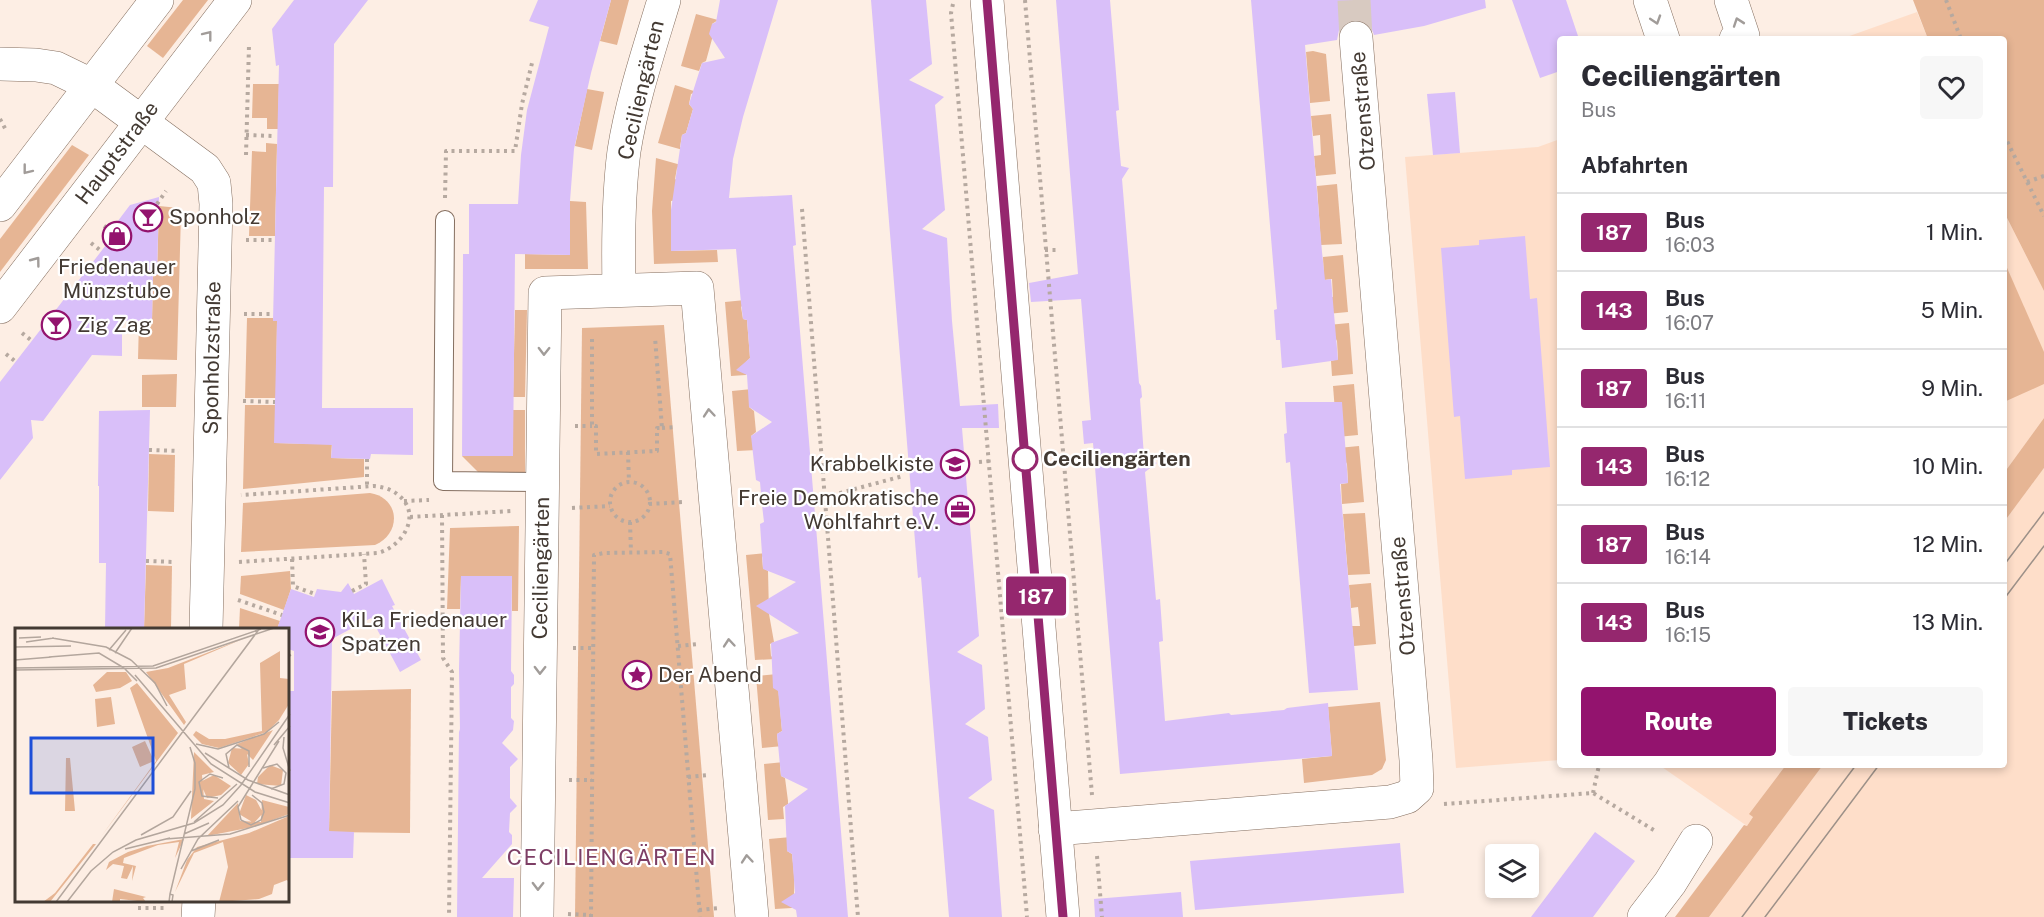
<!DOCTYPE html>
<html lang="de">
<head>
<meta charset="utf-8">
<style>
	body { margin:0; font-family:"Public Sans",sans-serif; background:#f7f7f7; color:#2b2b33; height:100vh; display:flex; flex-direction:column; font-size:22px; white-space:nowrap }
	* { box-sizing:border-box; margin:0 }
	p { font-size:20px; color:#7c7c81 }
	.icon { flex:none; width:33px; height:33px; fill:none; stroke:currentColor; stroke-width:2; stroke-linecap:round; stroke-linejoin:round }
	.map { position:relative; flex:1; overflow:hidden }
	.panel { position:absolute; left:1557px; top:36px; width:450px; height:732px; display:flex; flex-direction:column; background:#fff; border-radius:6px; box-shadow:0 3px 9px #0003 }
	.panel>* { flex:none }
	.badge { padding:0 12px; border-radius:4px; font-size:21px; line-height:39px }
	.tools { position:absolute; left:1485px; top:844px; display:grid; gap:12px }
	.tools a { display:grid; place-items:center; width:54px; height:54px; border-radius:6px; background:#fff; box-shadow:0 3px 9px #0003; font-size:30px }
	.map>.badge { position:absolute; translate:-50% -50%; box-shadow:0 0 0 3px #fff }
	h2 { padding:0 24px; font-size:22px; line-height:54px }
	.round { display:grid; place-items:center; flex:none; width:63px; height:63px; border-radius:6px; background:#f7f7f7 }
	.overview { display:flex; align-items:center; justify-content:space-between; height:102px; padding:0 24px }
	h1 { font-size:28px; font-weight:800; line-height:45px }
	.action { display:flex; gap:12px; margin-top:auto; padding:12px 24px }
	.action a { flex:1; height:69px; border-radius:6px; background:#93136e; color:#fff; font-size:24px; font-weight:800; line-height:69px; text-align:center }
	.action a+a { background:#f7f7f7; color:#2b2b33 }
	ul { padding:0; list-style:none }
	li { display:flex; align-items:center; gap:18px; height:78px; padding:0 24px; border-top:2px solid #e1e1e2 }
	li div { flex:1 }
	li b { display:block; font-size:22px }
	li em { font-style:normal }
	li .badge { min-width:66px; font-weight:700; text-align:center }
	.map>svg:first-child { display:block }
</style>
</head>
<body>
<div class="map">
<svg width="2044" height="917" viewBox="0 0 2044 917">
	<rect width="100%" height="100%" fill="#fdeee4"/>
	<g fill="#fedec9">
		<polygon points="1917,12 1928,39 1841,39"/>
		<polygon points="1560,139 1560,760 1456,768 1405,157 1538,147"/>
		<polygon points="2004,212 2044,291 2044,418 2004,473"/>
		<polygon points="2044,468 2044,917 1709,917 1823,765 2004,765 2004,522"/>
		<polygon points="1659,765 1786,765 1750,813 1753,817 1747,826"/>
	</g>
	<g fill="#e6b594">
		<polygon points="183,0 208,0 163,58 147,46"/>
		<polygon points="611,0 629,0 617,45 600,41"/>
		<polygon points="1913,0 2044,0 2044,291 2004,212 2004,39 1928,39"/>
		<polygon points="696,14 718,20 712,24 712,39 706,61 702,63 699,71 681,66"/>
		<polygon points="1313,51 1326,54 1330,101 1310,103 1306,52"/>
		<polygon points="253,84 279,84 278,129 267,129 267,118 252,118"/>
		<polygon points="675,85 697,92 691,94 689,104 693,109 686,133 682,135 680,147 683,150 658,143"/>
		<polygon points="587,89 604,92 592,150 575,146"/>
		<polygon points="1331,114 1336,174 1316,176 1314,156 1321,155 1320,135 1313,136 1311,116"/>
		<polygon points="266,143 277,144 275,236 249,236 252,151 266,152"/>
		<polygon points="72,145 89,155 0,272 0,239"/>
		<polygon points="656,158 681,165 677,168 675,179 678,181 677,200 671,201 671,251 717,250 718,262 654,264 652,211"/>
		<polygon points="1337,184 1342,244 1321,245 1317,186"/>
		<polygon points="570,201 586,202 588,269 525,269 525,254 570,255"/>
		<polygon points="159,206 179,208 181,213 177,360 138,359 139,321 152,320 153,275 157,274"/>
		<polygon points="1343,255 1348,312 1327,314 1326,298 1333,297 1332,279 1324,280 1323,257"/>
		<polygon points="2004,261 2044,352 2044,384 2004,402"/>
		<polygon points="745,300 745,303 741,307 743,319 747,320 750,358 746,362 746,375 731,376 725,302"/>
		<polygon points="515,310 527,310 525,397 513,397"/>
		<polygon points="247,318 273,318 273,321 277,321 276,398 245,398"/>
		<polygon points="1349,323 1353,374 1332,376 1331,361 1338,359 1337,341 1328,325"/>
		<polygon points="664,325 714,917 575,917 582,328"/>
		<polygon points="177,374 176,407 142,407 142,375"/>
		<polygon points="1354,384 1358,435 1337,437 1333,386"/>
		<polygon points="752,389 749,407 754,411 756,432 751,436 757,450 737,451 732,391"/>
		<polygon points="245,405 275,405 275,443 317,444 332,442 331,458 364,459 364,477 243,489"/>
		<polygon points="513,410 525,410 525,472 478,472 462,456 512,456"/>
		<polygon points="2044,418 2044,468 2004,522 2004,473"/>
		<polygon points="1359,446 1364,502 1342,504 1341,484 1348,483 1347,464 1338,448"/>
		<polygon points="149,454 175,455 174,512 148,511"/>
		<path d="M370,493C400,498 402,533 375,545L241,552L243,503Z"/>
		<polygon points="1365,513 1370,574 1348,575 1343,514"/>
		<polygon points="519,526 518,611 512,611 512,576 461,576 460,609 447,609 450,528"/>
		<polygon points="766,553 762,557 763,568 768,571 769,614 774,642 770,644 771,656 775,659 755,660 746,555"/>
		<polygon points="146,565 172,566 171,629 144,629"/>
		<polygon points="290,571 291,589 284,610 240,594 241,576"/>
		<polygon points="1371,583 1376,644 1354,646 1352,626 1360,626 1358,607 1351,608 1349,585"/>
		<polygon points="240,608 280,621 277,629 239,629"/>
		<polygon points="777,674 782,731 777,734 778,744 783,746 762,748 756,676"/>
		<polygon points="411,689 410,833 329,832 332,691"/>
		<polygon points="1380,702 1386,760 1382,769 1372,775 1304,783 1302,759 1332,756 1328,707"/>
		<polygon points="784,762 780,766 781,776 785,778 788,801 788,804 783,807 784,819 768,820 764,764"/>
		<polygon points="1786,765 1823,765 1709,917 1675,917 1744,825 1747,826 1753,817 1749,814"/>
		<path d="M791,837L787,841V851L792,854C794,872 796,889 792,908L775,909L769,839Z"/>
	</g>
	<g fill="#d9bff9">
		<polygon points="294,0 368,0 334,44 333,187 324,187 322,408 413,408 413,455 371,454 370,459 331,458 332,445 274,443 277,321 273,321 279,65 276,66 272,29"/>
		<polygon points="538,0 611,0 591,73 574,149 570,201 570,255 515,254 513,456 462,456 463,254 469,254 469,204 518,204 521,155 527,110 549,27 529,21"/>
		<polygon points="720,0 778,0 743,117 733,159 729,198 792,195 796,245 793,246 848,917 797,917 796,910 781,902 795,893 792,854 787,851 785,806 808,789 781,776 777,734 782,731 778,691 773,688 771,643 799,633 756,606 796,582 763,569 760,524 764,522 762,505 760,482 756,480 751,436 772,422 749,407 747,375 736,370 750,358 747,320 743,319 741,303 736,249 671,251 671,210 682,135 686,133 693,109 689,104 702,63 725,58 709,34 712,24 716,22"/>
		<polygon points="871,0 926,0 932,64 909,80 944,97 935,105 945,210 922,229 947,238 952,321 960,406 998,404 999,428 962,428 979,636 957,652 982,665 985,709 965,724 988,737 992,780 968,798 994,810 1002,917 949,917 921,577 918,578"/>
		<polygon points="1056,0 1110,0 1119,110 1116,111 1121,166 1129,168 1122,179 1139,383 1141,386 1142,397 1140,399 1144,457 1157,463 1145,472 1156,600 1160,599 1163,641 1159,642 1165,721 1229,713 1231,715 1284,710 1287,708 1328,703 1332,756 1120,774 1093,443 1084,444 1082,421 1091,420 1081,299 1031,302 1029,283 1078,274"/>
		<polygon points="1251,0 1485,0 1486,8 1424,26 1374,35 1371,27 1364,21 1354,19 1346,22 1339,30 1337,40 1305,45 1322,252 1325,280 1331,279 1338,360 1282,368 1280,340 1276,340 1274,310 1277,309"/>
		<polygon points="1512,0 1566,0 1579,39 1560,39 1560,71 1540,78"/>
		<polygon points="1455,92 1460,153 1433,155 1427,94"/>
		<polygon points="159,197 157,275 153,275 152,321 122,321 122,356 92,355 43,421 31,420 33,438 0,480 0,382 106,245 102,242 130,205"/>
		<polygon points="1525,236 1530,299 1537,298 1550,467 1512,470 1512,475 1465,479 1460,416 1454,417 1441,248 1479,245 1479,240"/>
		<polygon points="1285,402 1342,402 1348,483 1340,484 1358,690 1309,693 1290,462 1286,463 1284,434 1287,433"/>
		<polygon points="150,410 144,629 105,629 106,563 99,563 99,486 98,486 99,411"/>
		<polygon points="461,576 512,576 511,671 514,675 514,684 511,687 511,718 514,721 513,730 502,743 518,759 510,767 510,798 517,806 510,813 509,832 512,835 512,844 482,878 514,878 513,917 457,917 459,729 460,732 459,669"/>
		<polygon points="382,579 395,605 392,606 421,660 400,672 371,618 332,639 329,831 354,832 353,858 288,858 288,691 294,691 294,651 288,649 288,629 277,629 291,589 314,597 317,589 341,592 348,583 354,594"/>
		<polygon points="1595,832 1635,861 1616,886 1593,917 1531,917"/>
		<polygon points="1400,843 1404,893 1195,910 1190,861"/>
		<polygon points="1181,892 1183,917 1095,917 1094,899"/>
	</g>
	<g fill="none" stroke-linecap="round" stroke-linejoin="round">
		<polyline stroke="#d8cac1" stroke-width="33" stroke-dasharray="33 16" stroke-linecap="butt" points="1354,0 1356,38"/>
		<g stroke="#856f60" stroke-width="20">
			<polyline id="service" points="445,220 443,481 542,482"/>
		</g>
		<g stroke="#856f60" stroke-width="34">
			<g id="minor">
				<polyline points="1650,0 1663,39"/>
				<polyline points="1731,0 1743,36 1736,39"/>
				<polyline points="0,64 36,65 56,68 91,85 205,169 214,183 216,204 206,629"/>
				<path d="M619,289C618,243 618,197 624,151C632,100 649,50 664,0"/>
				<polyline points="1055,829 1390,802 1407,797 1417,788 1416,760 1356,38"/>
				<polyline points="198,917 199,900"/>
				<polyline points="537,917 545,293 697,288 752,917"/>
				<polyline points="1644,917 1670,883 1696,841"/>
			</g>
		</g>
		<g stroke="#856f60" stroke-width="34">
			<g id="tertiary">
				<polyline points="987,0 1063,917"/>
				<polyline points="0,205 157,0"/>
				<polyline points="0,307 235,0"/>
			</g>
		</g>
		<g stroke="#b6a9a0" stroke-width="4" stroke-dasharray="3 4.5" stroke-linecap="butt">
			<polyline points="1025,0 1092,795"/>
			<polyline points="1946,0 1961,39"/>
			<polyline points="953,4 951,13 1027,917"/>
			<polyline points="0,119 7,132"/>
			<polyline points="246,135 274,136"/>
			<polyline points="2004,135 2044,216"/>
			<polyline points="246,155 249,45"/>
			<polyline points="2027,182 2044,176"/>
			<polyline points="445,198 446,151 515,151 522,104 533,59"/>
			<polyline points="157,204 166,191"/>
			<polyline points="802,209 858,917"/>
			<polyline points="104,226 111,231"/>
			<polyline points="246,240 275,240"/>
			<polyline points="91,243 101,251"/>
			<polyline points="1045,250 1056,250"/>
			<polyline points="77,262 87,269"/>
			<polyline points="244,314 273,314"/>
			<polyline points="22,333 32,341"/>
			<polyline points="592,339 592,426 596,426 596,454 657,451 657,428 662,428 655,337"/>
			<polyline points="6,354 16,362"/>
			<polyline points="243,401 275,402"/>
			<polyline points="575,426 592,426"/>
			<polyline points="662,428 676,427"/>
			<polyline points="149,450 179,451"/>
			<polyline points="628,452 629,482"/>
			<polyline points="367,459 367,486"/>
			<polyline points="979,462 991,461"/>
			<circle cx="630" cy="502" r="20"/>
			<polyline points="825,497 903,476"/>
			<polyline points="404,501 429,500"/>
			<polyline points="649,504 684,502"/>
			<polyline points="572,508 610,506"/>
			<polyline points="442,515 443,658 452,672 449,917"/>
			<polyline points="410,517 511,511"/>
			<polyline points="630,522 631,552"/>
			<polyline points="292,559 293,586 315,594"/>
			<polyline points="146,561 175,562"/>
			<path d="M239,562L378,553C404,546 423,513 397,494C391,489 382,487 374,486L241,495"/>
			<polyline points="352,591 366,584 364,554"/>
			<polyline points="238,600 282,615"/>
			<polyline points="678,646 698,644"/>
			<polyline points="573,648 593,648"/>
			<polyline points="288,656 293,651"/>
			<polyline points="688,777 709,775"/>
			<polyline points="569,780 592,780"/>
			<polyline points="1593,793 1599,765"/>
			<polyline points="1444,804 1593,793 1657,832"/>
			<polyline points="1097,856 1102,917"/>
			<polyline points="138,908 167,908"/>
			<polyline points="699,910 719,908"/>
			<polyline points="568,914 591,915"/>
			<polyline points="591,917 594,555 604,553 663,552 670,554 700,917"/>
		</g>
		<use href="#service" stroke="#fff" stroke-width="18"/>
		<use href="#minor" stroke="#fff" stroke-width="33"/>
		<use href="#tertiary" stroke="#fff" stroke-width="33"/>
		<g stroke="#9d9189" stroke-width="1.5">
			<polyline points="2004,565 2044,512"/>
			<polyline points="2004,599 2044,546"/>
			<polyline points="1742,917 1856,765"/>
			<polyline points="1765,917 1879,765"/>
		</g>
	</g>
	<defs><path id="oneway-chevron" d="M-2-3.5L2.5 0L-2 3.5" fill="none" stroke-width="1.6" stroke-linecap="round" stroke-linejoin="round" transform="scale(1.5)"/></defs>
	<g stroke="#a19c99">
		<use href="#oneway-chevron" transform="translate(1656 20) rotate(72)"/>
		<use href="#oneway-chevron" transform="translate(1738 22) rotate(-109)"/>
		<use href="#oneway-chevron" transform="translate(208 35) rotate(-52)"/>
		<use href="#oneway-chevron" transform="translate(27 170) rotate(128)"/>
		<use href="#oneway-chevron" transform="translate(36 261) rotate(-53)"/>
		<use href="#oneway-chevron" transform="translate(544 351) rotate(91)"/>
		<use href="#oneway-chevron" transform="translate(709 413) rotate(-95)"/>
		<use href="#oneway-chevron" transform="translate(729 643) rotate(-95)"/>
		<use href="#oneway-chevron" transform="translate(540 670) rotate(91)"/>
		<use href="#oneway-chevron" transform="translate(747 859) rotate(-95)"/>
		<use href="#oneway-chevron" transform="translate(538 886) rotate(91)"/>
	</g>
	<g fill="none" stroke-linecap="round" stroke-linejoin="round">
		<g stroke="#fff" stroke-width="14">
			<polyline id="line" points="987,0 1063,917"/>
		</g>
		<use href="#line" stroke="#95276e" stroke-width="9"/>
	</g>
	<defs>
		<g id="bar-ring" transform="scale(1.5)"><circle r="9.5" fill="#fff" stroke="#93136e" stroke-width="1.5"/><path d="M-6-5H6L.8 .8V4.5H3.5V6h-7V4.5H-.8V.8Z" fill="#93136e"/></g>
		<g id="shop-ring" transform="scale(1.5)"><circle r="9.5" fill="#fff" stroke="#93136e" stroke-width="1.5"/><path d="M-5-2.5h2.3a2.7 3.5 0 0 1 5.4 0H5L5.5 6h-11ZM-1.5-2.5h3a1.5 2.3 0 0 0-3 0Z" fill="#93136e"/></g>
		<g id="school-ring" transform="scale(1.5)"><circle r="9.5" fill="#fff" stroke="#93136e" stroke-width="1.5"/><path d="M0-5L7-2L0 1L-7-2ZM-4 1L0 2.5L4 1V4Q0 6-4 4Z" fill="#93136e"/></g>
		<g id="office-ring" transform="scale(1.5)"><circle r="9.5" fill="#fff" stroke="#93136e" stroke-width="1.5"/><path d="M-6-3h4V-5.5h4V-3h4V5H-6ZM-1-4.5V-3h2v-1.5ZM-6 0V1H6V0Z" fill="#93136e"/></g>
		<g id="sight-ring" transform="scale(1.5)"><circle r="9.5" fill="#fff" stroke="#93136e" stroke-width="1.5"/><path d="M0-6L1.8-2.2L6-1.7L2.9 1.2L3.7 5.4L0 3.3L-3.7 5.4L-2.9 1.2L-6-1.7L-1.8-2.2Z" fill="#93136e"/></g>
	</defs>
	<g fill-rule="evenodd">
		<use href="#bar-ring" x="148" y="217"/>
		<use href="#shop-ring" x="117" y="236"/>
		<use href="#bar-ring" x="56" y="325"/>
		<use href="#school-ring" x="955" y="464"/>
		<use href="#office-ring" x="960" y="510"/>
		<use href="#school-ring" x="320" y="632"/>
		<use href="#sight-ring" x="637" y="675"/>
	</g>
	<circle fill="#fff" stroke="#95276e" stroke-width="3" cx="1025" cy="459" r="12"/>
	<g text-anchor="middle" stroke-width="4.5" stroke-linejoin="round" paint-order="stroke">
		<g font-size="21" fill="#433a33" stroke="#fff">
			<text transform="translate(641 90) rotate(-77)" y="7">Ceciliengärten</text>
			<text transform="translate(1363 111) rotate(-95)" y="7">Otzenstraße</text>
			<text transform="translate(117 153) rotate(-53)" y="7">Hauptstraße</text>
			<text transform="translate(212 358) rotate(-89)" y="7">Sponholzstraße</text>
			<text transform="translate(541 568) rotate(-89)" y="7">Ceciliengärten</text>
			<text transform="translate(1403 596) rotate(-95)" y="7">Otzenstraße</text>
		</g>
		<g font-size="21" fill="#433a33" stroke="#fff" text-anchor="start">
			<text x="169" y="224">Sponholz</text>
			<text x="117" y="274" text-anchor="middle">Friedenauer<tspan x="117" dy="24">Münzstube</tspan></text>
			<text x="77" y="332">Zig Zag</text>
			<text x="934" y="471" text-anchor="end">Krabbelkiste</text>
			<text x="939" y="505" text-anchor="end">Freie Demokratische<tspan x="939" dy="24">Wohlfahrt e.V.</tspan></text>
			<text x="341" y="627">KiLa Friedenauer<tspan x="341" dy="24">Spatzen</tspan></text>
			<text x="658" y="682">Der Abend</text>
		</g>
		<g font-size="21" font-weight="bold" fill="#433a33" stroke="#fff" text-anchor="start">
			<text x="1043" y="466">Ceciliengärten</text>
		</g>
		<g font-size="22" letter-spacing="1.5" fill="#7d3e65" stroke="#fff">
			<text x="612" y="865">CECILIENGÄRTEN</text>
		</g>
	</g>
	<g transform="translate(15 628)">
		<rect width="274" height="274" fill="#fdeee4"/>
		<path d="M230,10L169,36L171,61L154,67L171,94L169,97L131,44L153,40ZM265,23V50L274,51V76L264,92L252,104L204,120L187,116L178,107L181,103L194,111H210L247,103L245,35ZM92,44H111L117,53L105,60L81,64L78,57ZM122,55L163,105L85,210L141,133L115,60ZM96,69L100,96L82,99L80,71ZM258,102L238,132L222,116ZM130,113L139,133L125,139L117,119ZM217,120L231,121L234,136L226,147L213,135ZM179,124L199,144L187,147L189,171L199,173L176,191ZM51,130H55L60,183H50ZM255,137L268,142L266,158L242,156L243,149ZM199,147L216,158L206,167L192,170L185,154ZM231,167L241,172L248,185L239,195L224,186ZM247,172L274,179V186L238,199L192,208L223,175L225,193L246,194ZM274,188V255L272,252L259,257L257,266L244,271L204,274L213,239L208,214L179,225L160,264L172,232L182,219L234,205ZM169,211L160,230L164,214L143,217L109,230L108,235L121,238L117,253L118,238L112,251L106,250L109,238L98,236L91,242L94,234L113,224L132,218ZM78,216H81L35,274H28L40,265ZM99,261L131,269L128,270L131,274L105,271V274H97Z" fill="#e6b594"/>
		<path fill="none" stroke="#b3a69d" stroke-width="1.5" d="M4,10L26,9M37,10L91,19L116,32M11,14L39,10M0,19L56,18M94,22L111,2M100,25L117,0M34,29L84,25L109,40M0,32L37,29M116,32L140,55L152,78M0,40L138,38L246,1M109,40L122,53M0,42L141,40L259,0M120,47L196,136L240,164L275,175M269,109L268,120L275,143M181,116L203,121L249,106L264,94M259,117L275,98M190,125L233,152L275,167M214,140L211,126L222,117L234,123V139M248,140L262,136L271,145L269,156L256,161M237,167L247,175L249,184L246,192L236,197L226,192L223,179L264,113M203,170L187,168L184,154L195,146L208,150M179,194L222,156M169,206L194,195M126,207L158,189L176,163M151,211L215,206L275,187M110,221L155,210M176,223L204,212M166,241L183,211L223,173M155,266L180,161V135L175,119M41,274L245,0M52,274L76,243L98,224L121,212L179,195L208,177L226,157L275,86M154,274L155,266L158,267L157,274"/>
		<path fill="#1d4ed8" fill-opacity="0.15" stroke="#1d4ed8" stroke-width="3" d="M16,110H138V165H16Z"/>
		<rect width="274" height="274" fill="none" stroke="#433a33" stroke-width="3"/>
	</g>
</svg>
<div class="tools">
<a><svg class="icon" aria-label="layers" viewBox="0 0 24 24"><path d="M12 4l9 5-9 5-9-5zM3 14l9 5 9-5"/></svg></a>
</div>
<b class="badge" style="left:1036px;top:596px;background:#95276e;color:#fff">187</b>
<section class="panel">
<div class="overview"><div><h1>Ceciliengärten</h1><p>Bus</p></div><a class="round"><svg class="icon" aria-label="heart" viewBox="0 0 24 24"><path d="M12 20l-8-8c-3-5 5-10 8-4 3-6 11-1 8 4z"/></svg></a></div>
<h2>Abfahrten</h2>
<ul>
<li><span class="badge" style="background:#95276e;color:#fff">187</span><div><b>Bus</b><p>16:03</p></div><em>1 Min.</em></li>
<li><span class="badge" style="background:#95276e;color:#fff">143</span><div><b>Bus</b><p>16:07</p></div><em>5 Min.</em></li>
<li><span class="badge" style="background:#95276e;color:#fff">187</span><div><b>Bus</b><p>16:11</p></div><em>9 Min.</em></li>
<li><span class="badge" style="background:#95276e;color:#fff">143</span><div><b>Bus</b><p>16:12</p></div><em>10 Min.</em></li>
<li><span class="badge" style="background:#95276e;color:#fff">187</span><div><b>Bus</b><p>16:14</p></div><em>12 Min.</em></li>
<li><span class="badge" style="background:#95276e;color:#fff">143</span><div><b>Bus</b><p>16:15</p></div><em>13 Min.</em></li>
</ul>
<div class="action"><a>Route</a><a>Tickets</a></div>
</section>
</div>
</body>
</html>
